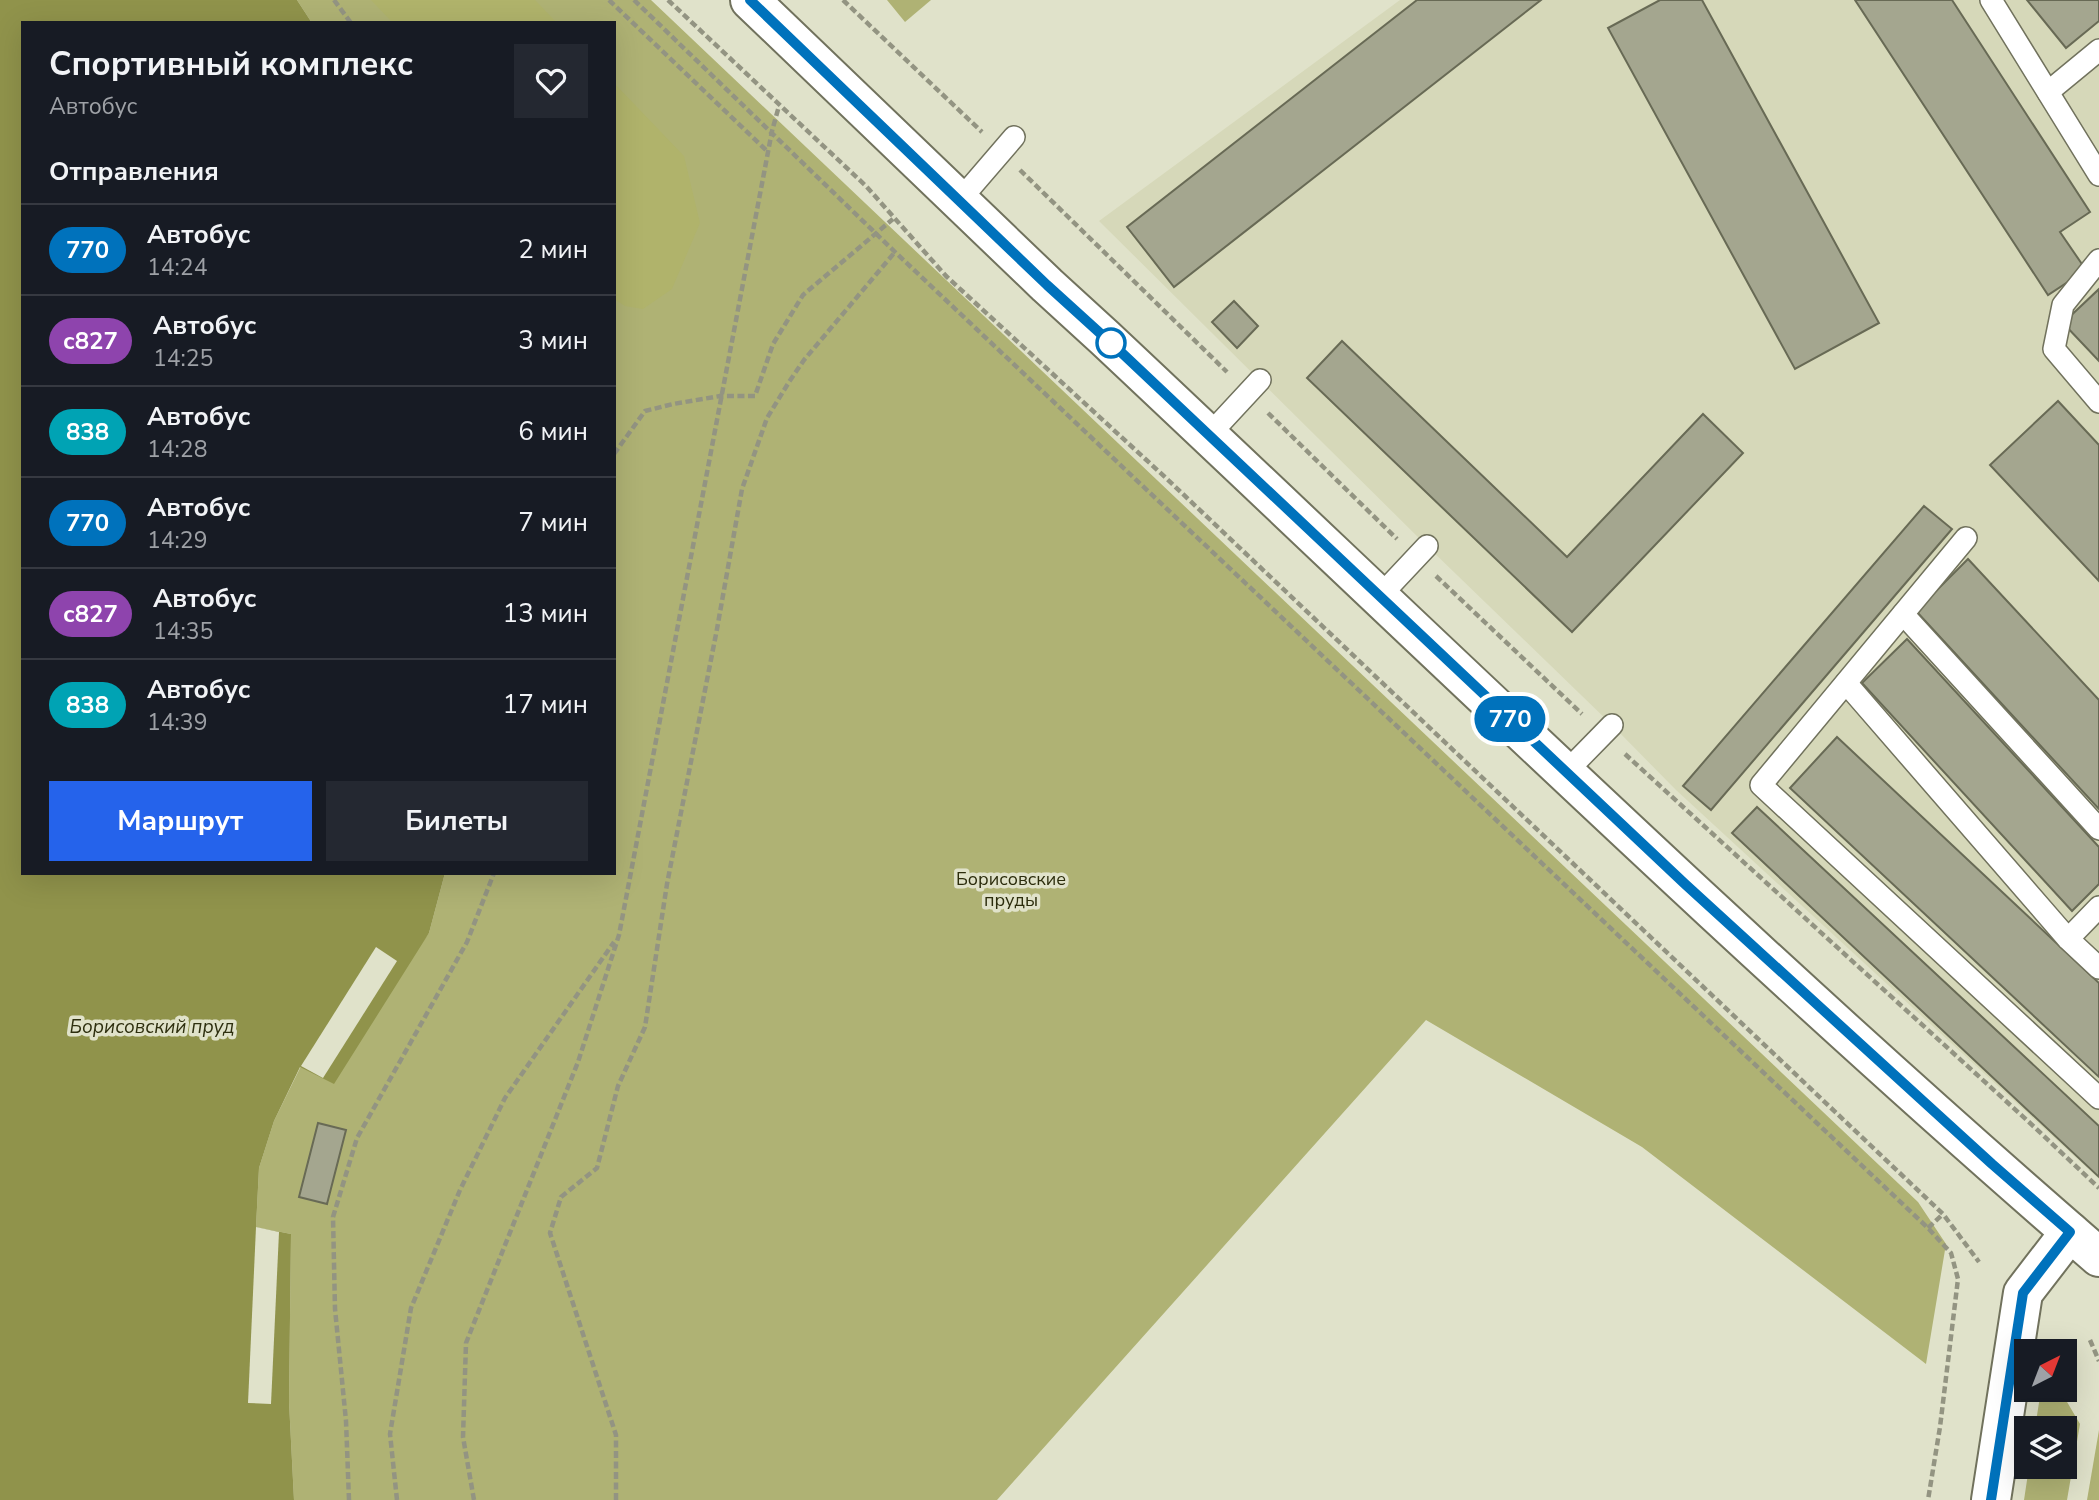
<!DOCTYPE html>
<html lang="ru">
<head>
<meta charset="utf-8">
<style>
	body { margin:0; font-family:"Nunito Sans",sans-serif; background:#242831; color:#f1f3f6; height:100vh; display:flex; flex-direction:column; font-size:26px; white-space:nowrap }
	* { box-sizing:border-box; margin:0 }
	p { font-size:23px; color:#9ea1a6 }
	.icon { flex:none; width:38px; height:38px; fill:none; stroke:currentColor; stroke-width:2; stroke-linecap:round; stroke-linejoin:round }
	.map { position:relative; flex:1; overflow:hidden }
	.details { position:absolute; left:21px; top:21px; width:595px; height:854px; display:flex; flex-direction:column; background:#171b24; border-radius:0px; box-shadow:0 7px 28px #0002 }
	.details>* { flex:none }
	.badge { padding:0 14px; border-radius:23px; font-size:24px; line-height:46px }
	.needle { width:46px; rotate:42deg }
	.fabs { position:absolute; left:2014px; top:1339px; display:grid; gap:14px }
	.fabs a { display:grid; place-items:center; width:63px; height:63px; border-radius:0px; background:#171b24; box-shadow:0 7px 28px #0002; font-size:35px }
	.map>.badge { position:absolute; translate:-50% -50%; box-shadow:0 0 0 4px #fff }
	h2 { padding:0 28px; font-size:26px; line-height:63px }
	.round { display:grid; place-items:center; flex:none; width:74px; height:74px; border-radius:0px; background:#242831 }
	.summary { display:flex; align-items:center; justify-content:space-between; height:119px; padding:0 28px }
	h1 { font-size:33px; font-weight:700; line-height:52px }
	.button { display:flex; gap:14px; margin-top:auto; padding:14px 28px }
	.button a { flex:1; height:80px; border-radius:0px; background:#2563eb; color:#fff; font-size:28px; font-weight:700; line-height:80px; text-align:center }
	.button a+a { background:#242831; color:#f1f3f6 }
	ul { padding:0; list-style:none }
	li { display:flex; align-items:center; gap:21px; height:91px; padding:0 28px; border-top:2px solid #363941 }
	li div { flex:1 }
	li b { display:block; font-size:26px }
	li em { font-style:normal }
	li .badge { min-width:77px; font-weight:700; text-align:center }
	.map>svg:first-child { display:block }
</style>
</head>
<body>
<div class="map">
<svg width="2099" height="1500" viewBox="0 0 2099 1500">
	<rect width="100%" height="100%" fill="#e0e2ca"/>
	<polygon fill="#d6d8b9" points="1400,0 2099,0 2099,1179 1676,790 1612,725 1427,546 1099,221"/>
	<g fill="#afb274">
		<polygon points="297,0 651,0 1918,1202 1946,1244 1926,1364 1642,1147 1426,1020 997,1500 294,1500 289,1402 291,1234 256,1227 259,1168 274,1121 301,1066 323,1078 429,933 445,873 614,873 614,23 312,23"/>
		<polygon points="887,0 931,0 905,22"/>
		<polygon points="2041,1390 2060,1390 2080,1424 2067,1500 2024,1500 2029,1467 2065,1466 2065,1428 2035,1428"/>
		<polygon points="2099,1430 2099,1500 2087,1500"/>
	</g>
	<g fill="#b0b36b">
		<polygon points="371,0 535,0 557,23 393,23"/>
		<polygon points="614,83 684,156 700,223 672,289 643,309 625,306 614,299"/>
	</g>
	<polygon fill="#90934b" points="0,0 297,0 312,23 23,23 23,873 445,873 429,933 334,1084 300,1067 274,1121 259,1168 256,1227 291,1234 289,1402 294,1500 0,1500"/>
	<g fill="#e0e2ca">
		<polygon points="376,947 397,961 323,1078 301,1066"/>
		<polygon points="256,1227 279,1232 271,1404 248,1403"/>
	</g>
	<g fill="#a4a68f" stroke="#686a55" stroke-width="2">
		<polygon points="1417,0 1541,0 1174,287 1127,227"/>
		<polygon points="1660,0 1702,0 1879,323 1795,369 1608,28"/>
		<polygon points="1855,0 1952,0 2090,212 2060,232 2086,270 2048,295"/>
		<polygon points="2027,0 2099,0 2099,21 2066,48"/>
		<polygon points="2099,289 2099,361 2063,323"/>
		<polygon points="1234,301 1258,326 1237,348 1212,322"/>
		<polygon points="1342,341 1567,557 1703,414 1743,453 1572,632 1307,378"/>
		<polygon points="2058,401 2099,445 2099,581 1990,465"/>
		<polygon points="1924,506 1952,529 1711,810 1683,786"/>
		<polygon points="1968,559 2099,700 2099,809 1916,611"/>
		<polygon points="1907,639 2099,847 2099,884 2072,911 1862,683"/>
		<polygon points="1837,737 2099,983 2099,1077 1790,788"/>
		<polygon points="1757,807 2099,1126 2099,1177 1732,833"/>
		<polygon points="318,1123 346,1130 327,1204 299,1197"/>
	</g>
	<g fill="none" stroke-linecap="round" stroke-linejoin="round">
		<g stroke="#71725d" stroke-width="24">
			<g id="service">
				<polyline points="1991,0 2099,175"/>
				<polyline points="2048,92 2099,50"/>
				<polyline points="959,201 1014,137"/>
				<polyline points="2099,260 2063,305 2054,349 2099,402"/>
				<polyline points="1209,435 1260,380"/>
				<polyline points="1966,538 1761,785 2099,1098"/>
				<polyline points="1380,596 1427,546"/>
				<polyline points="1903,614 2099,829"/>
				<polyline points="1846,683 2068,939 2099,968"/>
				<polyline points="1566,772 1612,725"/>
				<polyline points="2068,939 2099,907"/>
			</g>
		</g>
		<g stroke="#71725d" stroke-width="42">
			<polyline id="minor" points="1991,1500 2023,1293 2070,1232"/>
		</g>
		<g stroke="#71725d" stroke-width="42">
			<path id="secondary" d="M750,0L1047,285L1105,338C1434,647 1757,962 2099,1257"/>
		</g>
		<g stroke="#939482" stroke-width="4.5" stroke-dasharray="7 3.5" stroke-linecap="butt">
			<polyline points="334,0 351,23"/>
			<polyline points="609,0 768,152"/>
			<polyline points="634,0 895,252 1928,1228 1951,1253 1958,1279 1940,1427 1928,1500"/>
			<polyline points="668,0 866,186 946,276 1166,478 1943,1214 1979,1262"/>
			<polyline points="843,0 982,132"/>
			<polyline points="1020,170 1227,372"/>
			<polyline points="1268,413 1397,539"/>
			<polyline points="614,454 645,411 673,404 720,396 755,396 773,344 803,295 893,219"/>
			<polyline points="1436,576 1582,714"/>
			<polyline points="1625,754 2030,1123 2099,1188"/>
			<polyline points="1928,1228 1943,1214"/>
			<polyline points="2090,1340 2099,1361"/>
			<polyline points="349,1500 346,1421 335,1309 333,1217 357,1138 467,942 494,873"/>
			<polyline points="397,1500 390,1434 411,1308 460,1190 505,1098 614,942"/>
			<polyline points="474,1500 463,1437 466,1343 578,1062 619,935 772,131 779,106"/>
			<polyline points="616,1500 616,1435 550,1233 561,1197 597,1168 618,1086 645,1027 667,884 717,629 742,489 767,418 789,382 804,360 895,252"/>
		</g>
		<use href="#service" stroke="#fff" stroke-width="21"/>
		<use href="#minor" stroke="#fff" stroke-width="38"/>
		<use href="#secondary" stroke="#fff" stroke-width="38"/>
	</g>
	<g fill="none" stroke-linecap="round" stroke-linejoin="round">
		<g stroke="#fff" stroke-width="16">
			<polyline id="line" points="750,0 1047,285 1123,354 1685,884 1992,1164 2070,1232 2023,1293 1991,1500"/>
		</g>
		<use href="#line" stroke="#0072bc" stroke-width="10"/>
	</g>
	<circle fill="#fff" stroke="#0072bc" stroke-width="3.5" cx="1111" cy="343" r="14"/>
	<g text-anchor="middle" stroke-width="7" stroke-linejoin="round" paint-order="stroke">
		<g font-size="18" fill="#2b2c0c" stroke="#e0e2ca">
			<text x="1011" y="885">Борисовские<tspan x="1011" dy="21">пруды</tspan></text>
		</g>
		<g font-size="19" font-style="italic" fill="#2e2f0f" stroke="#e0e2ca">
			<text x="152" y="1033">Борисовский пруд</text>
		</g>
	</g>
</svg>
<div class="fabs">
<a><svg class="needle" viewBox="-14 -14 28 28"><path d="M0-13l5 13h-10z" fill="#e53935"/><path d="M0 13l5-13h-10z" fill="#9ea1a6"/></svg></a>
<a><svg class="icon" aria-label="layers" viewBox="0 0 24 24"><path d="M12 4l9 5-9 5-9-5zM3 14l9 5 9-5"/></svg></a>
</div>
<b class="badge" style="left:1510px;top:719px;background:#0072bc;color:#fff">770</b>
<section class="details">
<div class="summary"><div><h1>Спортивный комплекс</h1><p>Автобус</p></div><a class="round"><svg class="icon" aria-label="heart" viewBox="0 0 24 24"><path d="M12 20l-8-8c-3-5 5-10 8-4 3-6 11-1 8 4z"/></svg></a></div>
<h2>Отправления</h2>
<ul>
<li><span class="badge" style="background:#0072bc;color:#fff">770</span><div><b>Автобус</b><p>14:24</p></div><em>2 мин</em></li>
<li><span class="badge" style="background:#8e44ad;color:#fff">с827</span><div><b>Автобус</b><p>14:25</p></div><em>3 мин</em></li>
<li><span class="badge" style="background:#00a3b4;color:#fff">838</span><div><b>Автобус</b><p>14:28</p></div><em>6 мин</em></li>
<li><span class="badge" style="background:#0072bc;color:#fff">770</span><div><b>Автобус</b><p>14:29</p></div><em>7 мин</em></li>
<li><span class="badge" style="background:#8e44ad;color:#fff">с827</span><div><b>Автобус</b><p>14:35</p></div><em>13 мин</em></li>
<li><span class="badge" style="background:#00a3b4;color:#fff">838</span><div><b>Автобус</b><p>14:39</p></div><em>17 мин</em></li>
</ul>
<div class="button"><a>Маршрут</a><a>Билеты</a></div>
</section>
</div>
</body>
</html>
